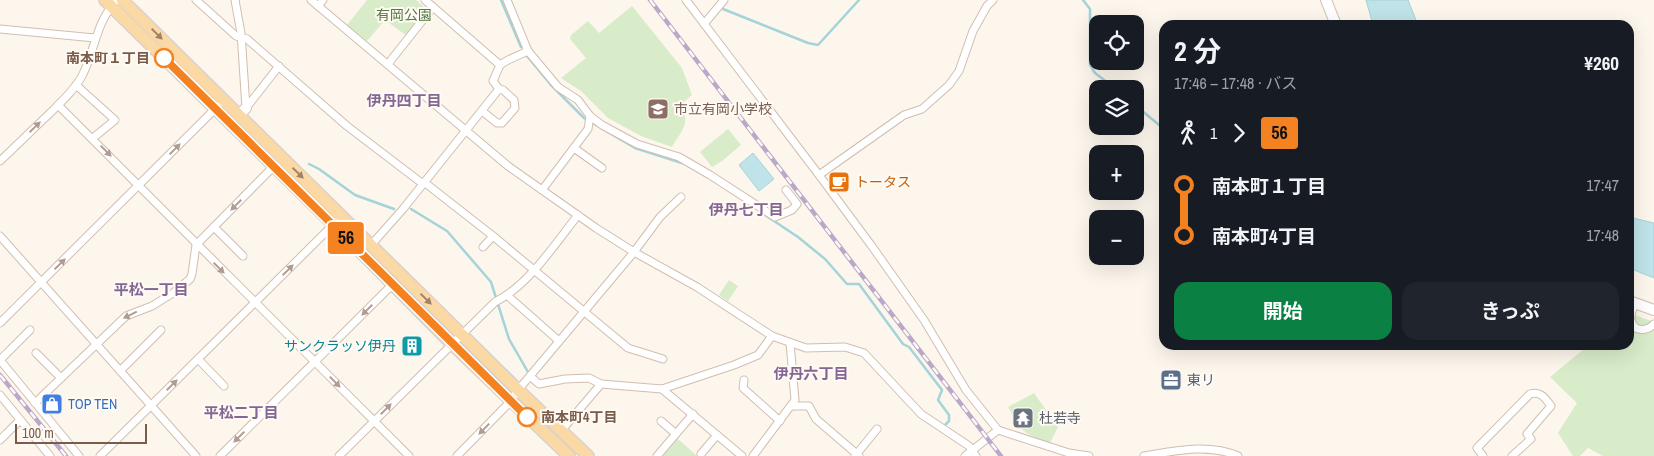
<!DOCTYPE html>
<html lang="ja">
<head>
<meta charset="utf-8">
<style>
	body { margin:0; font-family:"Archivo Narrow","Noto Sans JP",sans-serif; background:#20242c; color:#f1f3f6; height:100vh; display:flex; flex-direction:column; font-size:19px; white-space:nowrap }
	* { box-sizing:border-box; margin:0 }
	p { font-size:16px; color:#9ea1a6 }
	.icon { flex:none; width:28px; height:28px; fill:none; stroke:currentColor; stroke-width:2; stroke-linecap:round; stroke-linejoin:round }
	.map { position:relative; flex:1; overflow:hidden }
	.panel { position:absolute; left:1159px; top:20px; width:475px; height:330px; display:flex; flex-direction:column; background:#171b24; border-radius:15px; box-shadow:0 5px 20px #0002 }
	.panel>* { flex:none }
	.badge { padding:0 10px; border-radius:4px; font-size:18px; line-height:32px }
	.controls { position:absolute; left:1089px; top:15px; display:grid; gap:10px }
	.controls a { display:grid; place-items:center; width:55px; height:55px; border-radius:10px; background:#171b24; box-shadow:0 5px 20px #0002; font-size:25px }
	.scale { position:absolute; left:15px; bottom:12px; width:132px; box-sizing:border-box; padding-left:5px; border:2px solid #7a5c4d; border-top:0; font-size:14px; line-height:18px; white-space:nowrap; color:#7a5c4d; -webkit-text-stroke:4px #fffaf3; paint-order:stroke }
	.map>.badge { position:absolute; translate:-50% -50%; box-shadow:0 0 0 2px #fff }
	.legs { display:flex; align-items:center; gap:8px; height:55px; padding:0 15px; font-size:16px }
	.legs p { margin-inline-start:auto }
	.head { display:flex; align-items:center; justify-content:space-between; height:85px; padding:0 15px }
	h1 { font-size:28px; font-weight:700; line-height:38px }
	.button { display:flex; gap:10px; margin-top:auto; padding:10px 15px }
	.button a { flex:1; height:58px; border-radius:15px; background:#0b8043; color:#fff; font-size:20px; font-weight:700; line-height:58px; text-align:center }
	.button a+a { background:#20242c; color:#f1f3f6 }
	ul { padding:0 15px; list-style:none }
	li { display:flex; align-items:center; gap:18px; height:50px; font-size:19px }
	li i { display:grid; place-items:center; width:8px; height:100%; margin:0 6px; background:currentColor }
	li i::after { content:''; width:12px; height:12px; margin:-6px; border:4px solid; border-radius:50%; background:#171b24 }
	li p { margin-inline-start:auto }
	li:first-child i { background:linear-gradient(#0000 50%,currentColor 0) }
	li:last-child i { background:linear-gradient(currentColor 50%,#0000 0) }
	.map>svg:first-child { display:block }
</style>
</head>
<body>
<div class="map">
<svg width="1654" height="456" viewBox="0 0 1654 456">
	<rect width="100%" height="100%" fill="#fdf6ec"/>
	<g fill="#d8ecc9">
		<polygon points="367,0 416,0 425,8 426,12 407,36 385,20 367,41 347,25"/>
		<path d="M632,6L682,68L692,95L680,105C692,123 681,131 672,147L641,136L608,118L581,91L561,78L586,58L570,39L571,35L588,21L599,33Z"/>
		<polygon points="728,129 741,145 722,161 712,167 700,152"/>
		<polygon points="729,280 738,286 728,301 719,295"/>
		<polygon points="1629,313 1654,322 1654,456 1603,456 1588,448 1580,456 1573,456 1558,433 1577,403 1550,377 1589,345 1629,345"/>
		<path d="M1034,393L1058,427L1050,443C1038,439 1021,433 1015,421C1013,416 1011,412 1008,407Z"/>
		<polygon points="677,438 697,456 662,456"/>
	</g>
	<g fill="#bfe3e8" stroke="#a5d3da">
		<polygon points="1366,0 1408,0 1418,25 1373,25"/>
		<polygon points="753,153 774,179 759,191 739,165"/>
		<polygon points="1629,217 1654,223 1654,278 1629,268"/>
	</g>
	<g fill="none" stroke-linecap="round" stroke-linejoin="round">
		<g stroke="#a5d3da" stroke-width="2.5">
			<polyline points="501,0 521,47"/>
			<polyline points="1083,0 1090,9 1090,65 1095,73 1116,89"/>
			<polyline points="723,9 808,43 818,45 859,0"/>
			<polyline points="527,56 551,85 584,118 635,148 685,164"/>
			<polyline points="1135,105 1164,129"/>
			<polyline points="309,164 319,169 355,195 394,209"/>
			<polyline points="411,209 447,231 491,282 509,339 528,372"/>
			<polyline points="759,211 798,237 825,259 847,284 859,284 903,344 909,347 942,390 938,400 949,415 949,421 945,425"/>
		</g>
		<g stroke="#d1beb0" stroke-width="9">
			<g id="street">
				<polyline points="196,0 236,36 247,39 347,126 423,184"/>
				<polyline points="235,0 241,33 246,108 279,66"/>
				<polyline points="311,0 508,166 596,228 634,252 697,287 772,336 806,348 845,347 864,353 921,414 969,446 976,456"/>
				<polyline points="507,0 528,51 558,87 578,100 590,116 588,129 542,190"/>
				<polyline points="686,0 819,175 871,245 924,320 966,390 998,430 1069,453 1089,456"/>
				<polyline points="318,6 323,0"/>
				<polyline points="704,24 724,0"/>
				<polyline points="0,29 95,38"/>
				<polyline points="388,64 433,7"/>
				<polyline points="500,65 508,60 528,51"/>
				<polyline points="76,85 115,120 93,138"/>
				<polyline points="58,105 409,456"/>
				<polyline points="482,111 497,123 502,123 515,108 514,100 503,90 499,89"/>
				<polyline points="590,116 602,125 637,144 679,157 710,175 775,217 792,210 797,204 786,190"/>
				<polyline points="574,148 602,168"/>
				<path d="M0,161C16,146 31,131 47,116C59,104 74,91 82,76C95,51 96,21 117,0"/>
				<polyline points="819,175 904,115 922,109 949,85 959,71 973,31 987,6 993,0"/>
				<polyline points="424,182 493,236 628,348 663,359"/>
				<polyline points="214,227 243,256"/>
				<polyline points="0,236 196,456"/>
				<polyline points="372,244 403,209 499,89 493,81 500,65 425,0"/>
				<polyline points="483,247 493,236"/>
				<polyline points="508,296 559,341"/>
				<path d="M1635,303C1633,309 1630,314 1631,320C1634,333 1647,331 1654,324"/>
				<polyline points="0,323 218,106"/>
				<polyline points="36,353 61,378"/>
				<polyline points="198,359 224,386"/>
				<polyline points="0,360 79,456"/>
				<polyline points="0,360 30,330"/>
				<polyline points="120,371 161,330"/>
				<polyline points="530,376 634,252 660,217 681,197"/>
				<polyline points="744,380 743,388 780,421"/>
				<polyline points="662,389 742,456"/>
				<polyline points="0,395 50,456"/>
				<polyline points="35,403 126,316 152,306 173,293 190,279 192,274 196,245 275,165"/>
				<polyline points="791,406 809,406 816,419 859,456"/>
				<polyline points="661,421 676,434"/>
				<polyline points="561,431 601,384"/>
				<polyline points="0,440 20,420"/>
				<polyline points="701,454 717,435"/>
				<polyline points="100,456 336,222"/>
				<polyline points="220,456 394,283"/>
				<path d="M339,456L495,302C528,286 555,244 578,215"/>
				<polyline points="457,456 511,401 518,390 530,376 539,384 565,379 589,378 601,384 662,389 734,365 758,355 772,336"/>
				<polyline points="657,456 693,414"/>
				<polyline points="753,456 795,400 790,343"/>
				<polyline points="855,456 877,429"/>
				<polyline points="965,456 998,430"/>
				<path d="M1144,456C1175,451 1208,443 1238,456"/>
				<path d="M1483,456L1477,448L1530,394C1541,391 1545,398 1551,406L1527,434L1531,439L1512,456"/>
			</g>
		</g>
		<g stroke="#d6c0b0" stroke-width="12">
			<g id="secondary">
				<polyline points="1326,0 1336,25"/>
				<polyline points="239,115 246,108"/>
				<polyline points="1629,301 1654,310"/>
			</g>
		</g>
		<g stroke="#dad1cd" stroke-width="14">
			<g id="primary">
				<polyline points="105,0 334,225 452,344 569,456"/>
				<polyline points="122,0 518,390 588,456"/>
			</g>
		</g>
		<use href="#street" stroke="#fff" stroke-width="7"/>
		<use href="#secondary" stroke="#fff" stroke-width="10"/>
		<use href="#primary" stroke="#fbd9a5" stroke-width="11"/>
		<g stroke="#b9a8c9" stroke-width="4.5">
			<g id="rail">
				<polyline points="650,0 1001,456"/>
				<polyline points="0,375 66,456"/>
			</g>
		</g>
		<use href="#rail" stroke="#fffaf3" stroke-width="2.5" stroke-dasharray="8" stroke-linecap="butt"/>
	</g>
	<defs><path id="oneway-solid" d="M-6-.8H1V-3.2L6.5 0L1 3.2V.8H-6Z" transform="scale(1.25)"/></defs>
	<g fill="#a18267">
		<use href="#oneway-solid" transform="translate(157 34) rotate(45)"/>
		<use href="#oneway-solid" transform="translate(298 173) rotate(44)"/>
		<use href="#oneway-solid" transform="translate(426 299) rotate(44)"/>
	</g>
	<g fill="#af9d94">
		<use href="#oneway-solid" transform="translate(35 127) rotate(-44)"/>
		<use href="#oneway-solid" transform="translate(175 149) rotate(-45)"/>
		<use href="#oneway-solid" transform="translate(106 151) rotate(45)"/>
		<use href="#oneway-solid" transform="translate(236 205) rotate(135)"/>
		<use href="#oneway-solid" transform="translate(60 264) rotate(-44)"/>
		<use href="#oneway-solid" transform="translate(219 268) rotate(45)"/>
		<use href="#oneway-solid" transform="translate(288 270) rotate(-45)"/>
		<use href="#oneway-solid" transform="translate(367 310) rotate(135)"/>
		<use href="#oneway-solid" transform="translate(130 315) rotate(154)"/>
		<use href="#oneway-solid" transform="translate(335 382) rotate(46)"/>
		<use href="#oneway-solid" transform="translate(172 385) rotate(-45)"/>
		<use href="#oneway-solid" transform="translate(386 409) rotate(-45)"/>
		<use href="#oneway-solid" transform="translate(484 429) rotate(134)"/>
		<use href="#oneway-solid" transform="translate(239 437) rotate(135)"/>
	</g>
	<g fill="none" stroke-linecap="round" stroke-linejoin="round">
		<g stroke="#fff" stroke-width="11">
			<polyline id="line-1" points="164,58 527,417"/>
		</g>
		<use href="#line-1" stroke="#f58220" stroke-width="8"/>
	</g>
	<defs>
		<g id="school-square" transform="scale(1.125)"><rect x="-9" y="-9" width="18" height="18" rx="4" fill="#8d6e63" stroke="#fffaf3"/><path d="M0-5L7-2L0 1L-7-2ZM-4 1L0 2.5L4 1V4Q0 6-4 4Z" fill="#fff"/></g>
		<g id="cafe-square" transform="scale(1.125)"><rect x="-9" y="-9" width="18" height="18" rx="4" fill="#e8710a" stroke="#fffaf3"/><path d="M-5.5-4.5H6V0H3Q3 3.5 0 3.5H-2.5Q-5.5 3.5-5.5 0ZM3-3.2v2h1.7v-2ZM-6 4.5H4V6H-6Z" fill="#fff"/></g>
		<g id="building-square" transform="scale(1.125)"><rect x="-9" y="-9" width="18" height="18" rx="4" fill="#0f9aa8" stroke="#fffaf3"/><path d="M-4-6H4V6H1V3H-1V6H-4ZM-2.5-4.3h1.7v1.8h-1.7ZM.8-4.3h1.7v1.8H.8ZM-2.5-1h1.7V.8h-1.7ZM.8-1h1.7V.8H.8Z" fill="#fff"/></g>
		<g id="office-square" transform="scale(1.125)"><rect x="-9" y="-9" width="18" height="18" rx="4" fill="#5c6f8a" stroke="#fffaf3"/><path d="M-6-3h4V-5.5h4V-3h4V5H-6ZM-1-4.5V-3h2v-1.5ZM-6 0V1H6V0Z" fill="#fff"/></g>
		<g id="shop-square" transform="scale(1.125)"><rect x="-9" y="-9" width="18" height="18" rx="4" fill="#3f7fe0" stroke="#fffaf3"/><path d="M-5-2.5h2.3a2.7 3.5 0 0 1 5.4 0H5L5.5 6h-11ZM-1.5-2.5h3a1.5 2.3 0 0 0-3 0Z" fill="#fff"/></g>
		<g id="temple-square" transform="scale(1.125)"><rect x="-9" y="-9" width="18" height="18" rx="4" fill="#6b7280" stroke="#fffaf3"/><path d="M0-6L5-2H3V0L6.5 2.5H4V6H1.5V3h-3V6H-4V2.5H-6.5L-3 0V-2H-5Z" fill="#fff"/></g>
	</defs>
	<g fill-rule="evenodd">
		<use href="#school-square" x="658" y="109"/>
		<use href="#cafe-square" x="839" y="182"/>
		<use href="#building-square" x="412" y="346"/>
		<use href="#office-square" x="1171" y="380"/>
		<use href="#shop-square" x="52" y="404"/>
		<use href="#temple-square" x="1023" y="418"/>
	</g>
	<g fill="#fff" stroke="#f58220" stroke-width="2.5">
		<circle cx="164" cy="58" r="9"/>
		<circle cx="527" cy="417" r="9"/>
	</g>
	<g text-anchor="middle" stroke-width="4" stroke-linejoin="round" paint-order="stroke">
		<g font-size="14" fill="#537a41" stroke="#fffaf3">
			<text x="404" y="20">有岡公園</text>
		</g>
		<g font-size="14" font-weight="bold" fill="#7a5c4d" stroke="#fffaf3" text-anchor="end">
			<text x="150" y="63">南本町１丁目</text>
			<text x="541" y="422" text-anchor="start">南本町4丁目</text>
		</g>
		<g font-size="14" fill="#785e54" stroke="#fffaf3" text-anchor="start">
			<text x="674" y="114">市立有岡小学校</text>
		</g>
		<g font-size="14" fill="#c56008" stroke="#fffaf3" text-anchor="start">
			<text x="855" y="187">トータス</text>
		</g>
		<g font-size="14" fill="#0d838f" stroke="#fffaf3" text-anchor="end">
			<text x="396" y="351">サンクラッソ伊丹</text>
		</g>
		<g font-size="14" fill="#4e5e75" stroke="#fffaf3" text-anchor="start">
			<text x="1187" y="385">東リ</text>
		</g>
		<g font-size="14" fill="#366cbe" stroke="#fffaf3" text-anchor="start">
			<text x="68" y="409">TOP TEN</text>
		</g>
		<g font-size="14" fill="#5b616d" stroke="#fffaf3" text-anchor="start">
			<text x="1039" y="423">杜若寺</text>
		</g>
		<g font-size="15" font-weight="bold" fill="#846695" stroke="#fffaf3">
			<text x="404" y="106">伊丹四丁目</text>
			<text x="746" y="215">伊丹七丁目</text>
			<text x="151" y="295">平松一丁目</text>
			<text x="811" y="379">伊丹六丁目</text>
			<text x="241" y="418">平松二丁目</text>
		</g>
	</g>
</svg>
<div class="controls">
<a><svg class="icon" aria-label="locate" viewBox="0 0 24 24"><circle cx="12" cy="12" r="6"/><path d="M12 2v4M12 18v4M2 12h4M18 12h4"/></svg></a>
<a><svg class="icon" aria-label="layers" viewBox="0 0 24 24"><path d="M12 4l9 5-9 5-9-5zM3 14l9 5 9-5"/></svg></a>
<a>+</a>
<a>−</a>
</div>
<div class="scale">100 m</div>
<b class="badge" style="left:346px;top:238px;background:#f58220;color:#111">56</b>
<section class="panel">
<div class="head"><div><h1>2 分</h1><p>17:46 – 17:48 · バス</p></div><b>¥260</b></div>
<div class="legs"><svg class="icon" aria-label="walk" viewBox="0 0 24 24"><circle cx="13" cy="4" r="2"/><path d="M13 8l-2 6 4 7M11 14l-3 7M7 12l3-4h3l4 4"/></svg>1<svg class="icon" aria-label="forward" viewBox="0 0 24 24"><path d="M9 5l7 7-7 7"/></svg><b class="badge" style="background:#f58220;color:#111">56</b></div>
<ul>
<li><i style="color:#f58220"></i><b>南本町１丁目</b><p>17:47</p></li>
<li><i style="color:#f58220"></i><b>南本町4丁目</b><p>17:48</p></li>
</ul>
<div class="button"><a>開始</a><a>きっぷ</a></div>
</section>
</div>
</body>
</html>
